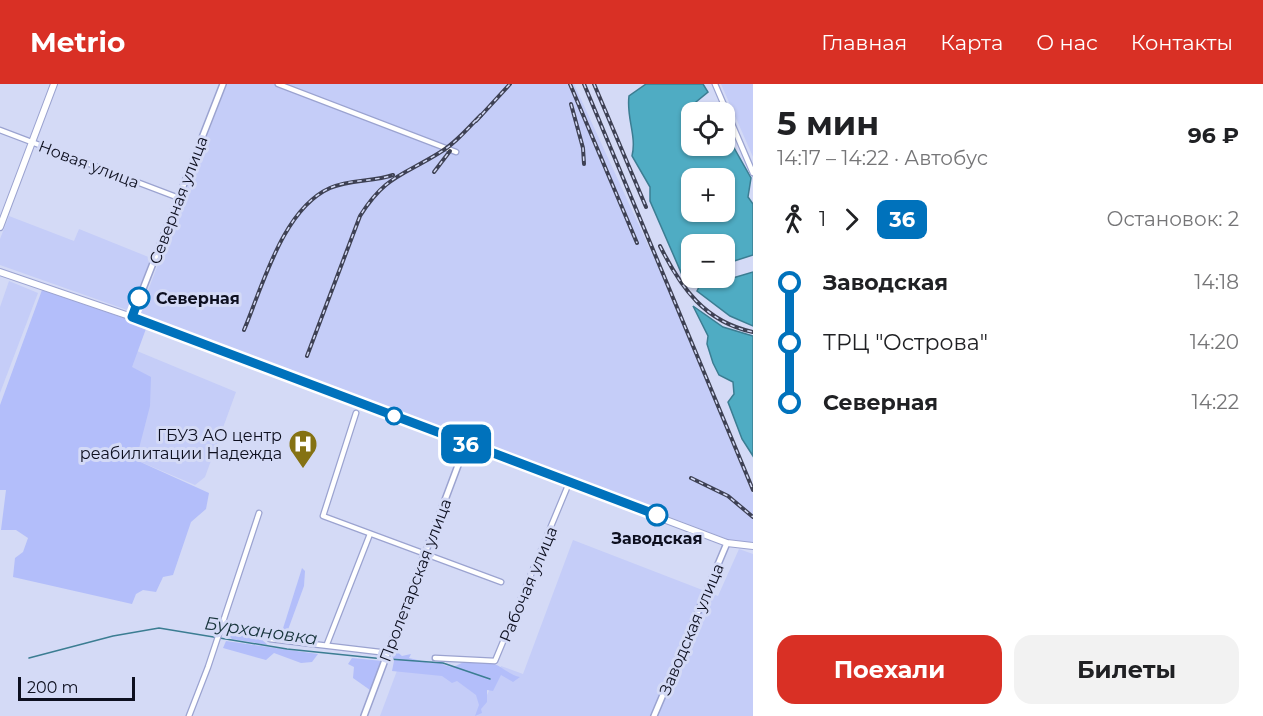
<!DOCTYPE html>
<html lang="ru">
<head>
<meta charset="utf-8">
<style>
	body { margin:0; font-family:Montserrat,sans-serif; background:#f2f2f2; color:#202124; height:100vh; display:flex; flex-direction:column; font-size:22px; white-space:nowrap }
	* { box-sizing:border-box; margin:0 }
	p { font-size:20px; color:#757577 }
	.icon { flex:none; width:33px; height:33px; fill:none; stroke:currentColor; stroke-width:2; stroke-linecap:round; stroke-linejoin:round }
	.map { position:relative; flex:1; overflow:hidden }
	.drawer { display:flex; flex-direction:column; background:#fff; width:510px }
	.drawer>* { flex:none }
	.badge { padding:0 12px; border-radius:9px; font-size:21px; line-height:39px }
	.buttons { position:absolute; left:681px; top:18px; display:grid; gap:12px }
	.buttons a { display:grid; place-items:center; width:54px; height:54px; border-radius:12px; background:#fff; box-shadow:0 2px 4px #0004; font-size:30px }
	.scale { position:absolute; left:18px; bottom:15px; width:117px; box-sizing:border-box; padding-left:6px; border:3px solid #0d0f1f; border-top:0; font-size:16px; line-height:21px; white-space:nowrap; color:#0d0f1f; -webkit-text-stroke:4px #d4daf6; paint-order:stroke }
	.map>.badge { position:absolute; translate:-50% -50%; box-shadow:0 0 0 3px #fff }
	.legs { display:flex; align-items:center; gap:9px; height:66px; padding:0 24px; font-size:20px }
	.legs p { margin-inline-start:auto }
	.overview { display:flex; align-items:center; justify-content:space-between; height:102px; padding:0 24px }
	h1 { font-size:33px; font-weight:700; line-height:45px }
	.primary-button { display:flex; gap:12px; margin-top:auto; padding:12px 24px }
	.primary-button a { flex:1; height:69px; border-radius:18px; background:#d93025; color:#fff; font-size:24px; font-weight:700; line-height:69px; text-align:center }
	.primary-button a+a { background:#f2f2f2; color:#202124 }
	ul { padding:0 24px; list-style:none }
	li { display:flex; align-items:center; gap:21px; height:60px; font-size:22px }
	li i { display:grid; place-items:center; width:9px; height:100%; margin:0 8px; background:currentColor }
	li i::after { content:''; width:15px; height:15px; margin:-8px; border:4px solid; border-radius:50%; background:#fff }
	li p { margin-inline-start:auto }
	li:first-child i { background:linear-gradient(#0000 50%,currentColor 0) }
	li:last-child i { background:linear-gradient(currentColor 50%,#0000 0) }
	header { display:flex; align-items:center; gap:36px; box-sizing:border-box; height:84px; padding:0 30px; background:#d93025; color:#fff }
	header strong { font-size:28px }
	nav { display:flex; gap:33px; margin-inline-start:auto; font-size:21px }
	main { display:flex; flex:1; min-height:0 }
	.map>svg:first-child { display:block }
</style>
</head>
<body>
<header>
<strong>Metrio</strong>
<nav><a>Главная</a><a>Карта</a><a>О нас</a><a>Контакты</a></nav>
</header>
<main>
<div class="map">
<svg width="753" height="632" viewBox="0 0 753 632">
	<rect width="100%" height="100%" fill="#d4daf6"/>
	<g fill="#c5cdf8">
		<polygon points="227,0 574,0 666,200 753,411 753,459 730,456 139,230"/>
		<polygon points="721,0 753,0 753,73"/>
		<polygon points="9,132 74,157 79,145 151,174 130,227 0,181 0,155"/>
		<polygon points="9,197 38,209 0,309 0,223"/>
		<polygon points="137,267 236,308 205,393 195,401 136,376 131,284"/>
		<polygon points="573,456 718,512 739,465 753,470 753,632 380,632 398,584 445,586 487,611 501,582 523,590"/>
	</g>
	<g fill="#b3befa">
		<polygon points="42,206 147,242 132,283 151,293 150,322 136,376 209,409 206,425 191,438 173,491 163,493 156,508 143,506 136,510 132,520 13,493 15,474 23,468 28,454 16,446 1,446 6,406 0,406 0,321"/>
		<polygon points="302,484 305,487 304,502 285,554 280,554"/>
		<polygon points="232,547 261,555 268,561 232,555 229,552"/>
		<polygon points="226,557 318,570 312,578 301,579 274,569 266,576 223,564"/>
		<path d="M394,565L402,572L411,570L409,574L430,579L442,577L444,581C458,585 455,580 466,578C471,577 479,578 485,578C499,578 506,590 520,593L513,598L501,591L493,607L487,606V618L481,625L482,629L475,632L479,621L476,611L457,597L452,599L442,592L392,587L394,577L391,569Z"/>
		<polygon points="352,574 383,577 370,606 353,594 354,583 348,580"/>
	</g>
	<g fill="#4facc3" stroke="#3b7d92" stroke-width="1.5" fill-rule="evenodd">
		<path d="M646,0H703L708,8L696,18L704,25L715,21L718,28H692V62H724L725,48L751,94L748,113L753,120V171L725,180L724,160H692L691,191L683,193L650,117V103L632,72C637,52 626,33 629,12ZM692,94H724V128H692Z"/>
		<polygon points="753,188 753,242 730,232 697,207 701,199 726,196"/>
		<polygon points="693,222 723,243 753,252 753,372 742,355 728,318 734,310 733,298 719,291 713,279 707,260 708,252"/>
	</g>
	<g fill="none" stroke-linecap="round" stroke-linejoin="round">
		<g stroke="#3b7d92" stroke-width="1.5">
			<polyline points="29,574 113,552 159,544 287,565 384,575"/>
			<polyline points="389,575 443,579 490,595"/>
		</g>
		<g stroke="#9ba3d0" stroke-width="7">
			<g id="minor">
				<polyline points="278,0 456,68"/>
				<polyline points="715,0 753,89"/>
				<polyline points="0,46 179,114"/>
				<polyline points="356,329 323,432 501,498"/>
				<polyline points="270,555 388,569"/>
				<polyline points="327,560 370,450"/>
				<polyline points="435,574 495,577 569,399"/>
				<polyline points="189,632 208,583 259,429"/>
			</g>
		</g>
		<g stroke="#9ba3d0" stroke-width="8">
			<g id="tertiary">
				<polyline points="132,233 223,0"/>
				<polyline points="364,632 466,360"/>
				<polyline points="654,632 727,459"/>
			</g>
		</g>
		<g stroke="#9ba3d0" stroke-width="8">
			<g id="secondary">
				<polyline points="0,143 54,0"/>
				<polyline points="0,188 132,233 327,305 499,373 727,459 753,462"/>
			</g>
		</g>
		<use href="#minor" stroke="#fff" stroke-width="4.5"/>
		<use href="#tertiary" stroke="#fff" stroke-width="5"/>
		<use href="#secondary" stroke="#fff" stroke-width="6"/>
		<g stroke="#3e4154" stroke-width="4">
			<g id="rail">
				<polyline points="570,0 637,159"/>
				<polyline points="584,0 753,406"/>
				<polyline points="594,0 646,123"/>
				<polyline points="571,20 583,64 584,80"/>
				<polyline points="476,37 510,0"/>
				<polyline points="434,88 450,67"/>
				<path d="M660,162C681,204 705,238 753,248"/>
				<path d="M244,246C263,201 283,125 330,104C350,95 373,98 393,91"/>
				<path d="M307,272L360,132C385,92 402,92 439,69C455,60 468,44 481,31"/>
				<polyline points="691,394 728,412 753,433"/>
			</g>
		</g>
		<use href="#rail" stroke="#d4daf6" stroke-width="1.5" stroke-dasharray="4.5" stroke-linecap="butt"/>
	</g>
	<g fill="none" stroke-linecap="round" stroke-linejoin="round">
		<g stroke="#fff" stroke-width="14">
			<path id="line-1" d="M139,214L132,233C307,298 482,365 657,431"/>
		</g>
		<use href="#line-1" stroke="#0072bc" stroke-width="9"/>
	</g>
	<defs>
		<g id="hospital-pin" transform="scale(1.5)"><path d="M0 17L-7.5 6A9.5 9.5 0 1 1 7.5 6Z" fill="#857213" stroke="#d4daf6"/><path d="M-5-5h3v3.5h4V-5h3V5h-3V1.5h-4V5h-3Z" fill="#fff"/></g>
	</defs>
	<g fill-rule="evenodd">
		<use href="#hospital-pin" x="303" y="360"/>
	</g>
	<g fill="#fff" stroke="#0072bc" stroke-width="3">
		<circle cx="139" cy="214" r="10"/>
		<circle cx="394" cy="332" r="8"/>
		<circle cx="657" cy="431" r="10"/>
	</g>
	<g text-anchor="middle" stroke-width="6" stroke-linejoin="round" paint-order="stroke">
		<g font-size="16" fill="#0d0f1f" stroke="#d4daf6">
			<text transform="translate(89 80) rotate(21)" y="6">Новая улица</text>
			<text transform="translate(178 116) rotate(-69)" y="6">Северная улица</text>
			<text transform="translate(415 496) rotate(-69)" y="6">Пролетарская улица</text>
			<text transform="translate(528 500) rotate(-67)" y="6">Рабочая улица</text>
			<text transform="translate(691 545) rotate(-67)" y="6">Заводская улица</text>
		</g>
		<g font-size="16" font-weight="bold" fill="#0d0f1f" stroke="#d4daf6" text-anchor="start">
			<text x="156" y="220">Северная</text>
			<text x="657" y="460" text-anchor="middle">Заводская</text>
		</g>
		<g font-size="16" fill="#0d0f1f" stroke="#d4daf6" text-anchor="end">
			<text x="282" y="357">ГБУЗ АО центр<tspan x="282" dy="18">реабилитации Надежда</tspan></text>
		</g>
		<g font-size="18" font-style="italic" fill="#17343b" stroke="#d4daf6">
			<text transform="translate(261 547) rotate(8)" y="6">Бурхановка</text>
		</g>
	</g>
</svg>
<div class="buttons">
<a><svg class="icon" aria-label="locate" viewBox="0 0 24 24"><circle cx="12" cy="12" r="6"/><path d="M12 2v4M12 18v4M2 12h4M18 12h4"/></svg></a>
<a>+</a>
<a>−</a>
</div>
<div class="scale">200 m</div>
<b class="badge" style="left:466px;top:360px;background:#0072bc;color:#fff">36</b>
</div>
<section class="drawer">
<div class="overview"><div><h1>5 мин</h1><p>14:17 – 14:22 · Автобус</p></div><b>96 ₽</b></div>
<div class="legs"><svg class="icon" aria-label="walk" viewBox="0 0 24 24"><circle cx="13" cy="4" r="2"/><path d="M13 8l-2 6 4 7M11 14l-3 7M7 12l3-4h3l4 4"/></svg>1<svg class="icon" aria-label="forward" viewBox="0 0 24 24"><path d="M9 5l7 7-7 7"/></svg><b class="badge" style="background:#0072bc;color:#fff">36</b><p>Остановок: 2</p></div>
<ul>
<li><i style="color:#0072bc"></i><b>Заводская</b><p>14:18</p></li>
<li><i style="color:#0072bc"></i><span>ТРЦ &quot;Острова&quot;</span><p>14:20</p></li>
<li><i style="color:#0072bc"></i><b>Северная</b><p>14:22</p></li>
</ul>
<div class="primary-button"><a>Поехали</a><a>Билеты</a></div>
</section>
</main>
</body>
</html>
